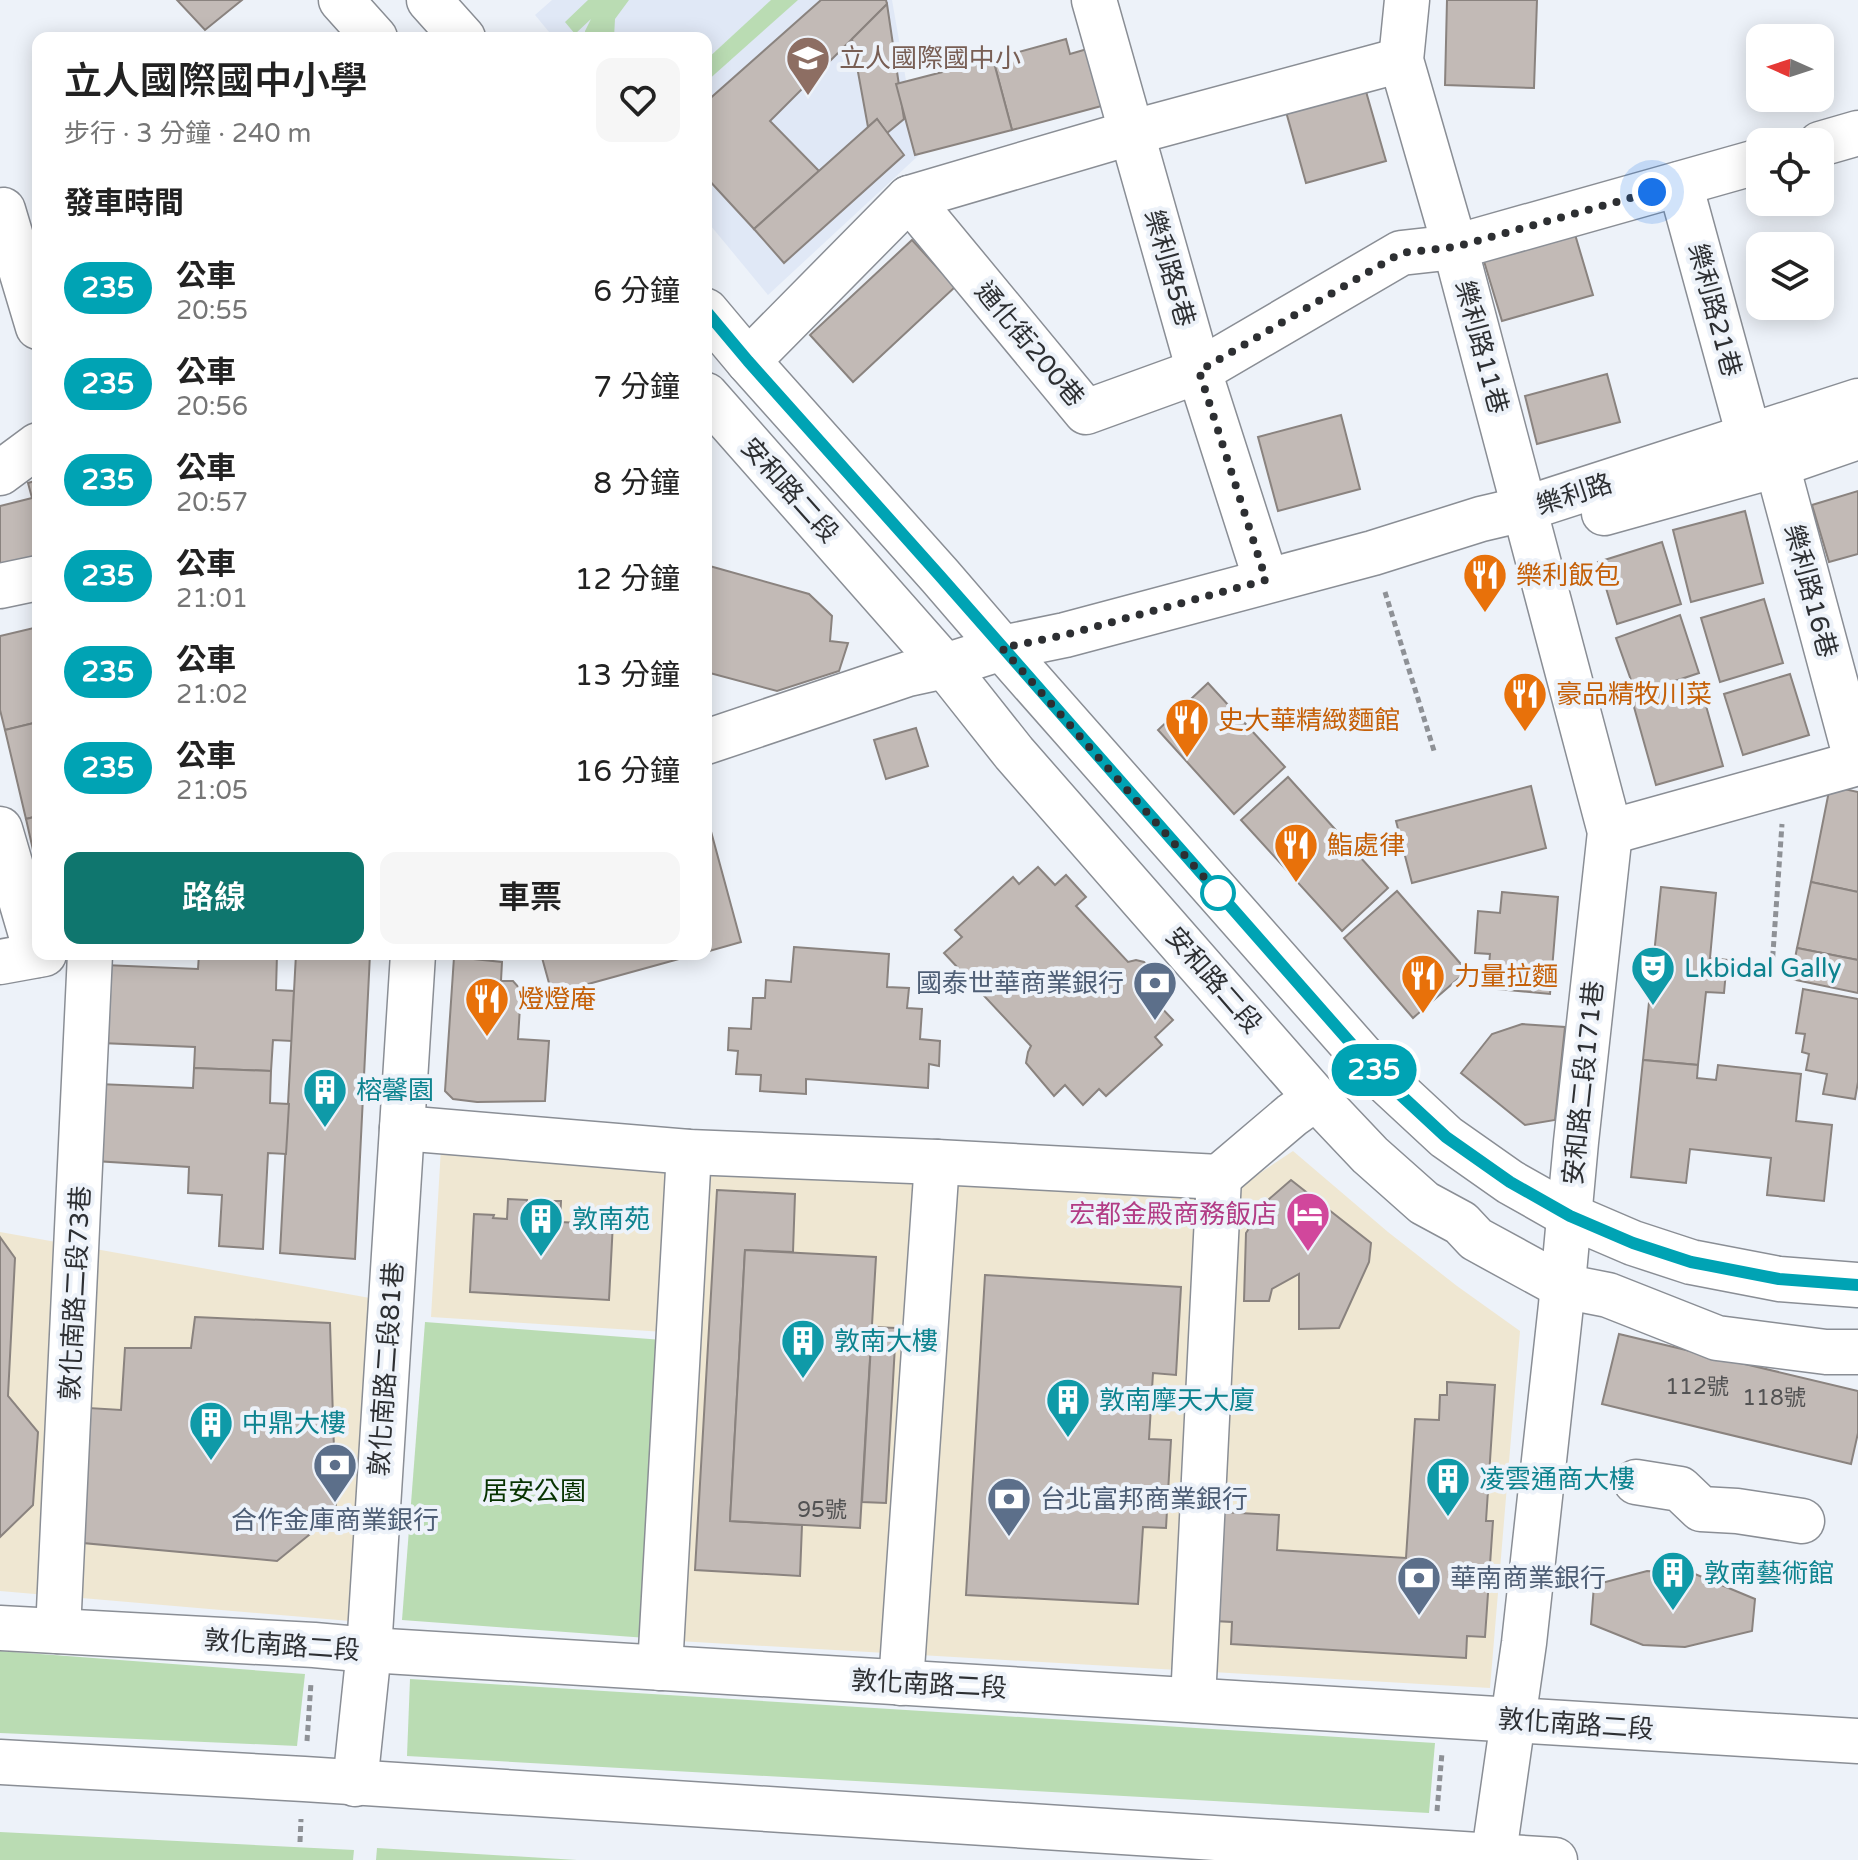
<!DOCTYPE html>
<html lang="zh-TW">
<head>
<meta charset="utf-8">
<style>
	body { margin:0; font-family:"Varela Round","Noto Sans TC",sans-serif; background:#f6f6f6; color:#222; height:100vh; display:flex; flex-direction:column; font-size:30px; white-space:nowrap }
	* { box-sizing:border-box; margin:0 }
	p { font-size:26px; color:#767676 }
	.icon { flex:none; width:44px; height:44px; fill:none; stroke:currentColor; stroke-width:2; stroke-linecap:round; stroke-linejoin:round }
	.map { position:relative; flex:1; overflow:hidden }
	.details { position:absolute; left:32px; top:32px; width:680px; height:928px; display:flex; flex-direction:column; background:#fff; border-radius:16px; box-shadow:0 4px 20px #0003 }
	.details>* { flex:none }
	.badge { padding:0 16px; border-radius:26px; font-size:28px; line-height:52px }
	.needle { width:52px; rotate:273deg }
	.buttons { position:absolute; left:1746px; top:24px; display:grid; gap:16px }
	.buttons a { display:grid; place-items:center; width:88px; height:88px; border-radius:16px; background:#fff; box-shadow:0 4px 20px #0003; font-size:40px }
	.you { position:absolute; width:40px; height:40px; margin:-20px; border:6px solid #fff; border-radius:50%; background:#1a73e8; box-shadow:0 0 0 12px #1a73e833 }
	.map>.badge { position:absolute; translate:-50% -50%; box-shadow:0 0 0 4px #fff }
	h2 { padding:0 32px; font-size:30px; line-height:72px }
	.round { display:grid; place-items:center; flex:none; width:84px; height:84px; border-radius:16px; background:#f6f6f6 }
	.summary { display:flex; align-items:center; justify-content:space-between; height:136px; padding:0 32px }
	h1 { font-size:38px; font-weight:600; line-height:60px }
	.button { display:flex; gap:16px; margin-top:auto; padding:16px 32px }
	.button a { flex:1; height:92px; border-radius:16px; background:#0f766e; color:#fff; font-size:32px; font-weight:600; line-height:92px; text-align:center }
	.button a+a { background:#f6f6f6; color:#222 }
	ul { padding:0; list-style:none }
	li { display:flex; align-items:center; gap:24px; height:96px; padding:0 32px }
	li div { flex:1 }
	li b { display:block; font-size:30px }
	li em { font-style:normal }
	li .badge { min-width:88px; font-weight:700; text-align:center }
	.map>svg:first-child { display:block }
</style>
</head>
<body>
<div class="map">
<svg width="1858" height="1860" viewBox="0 0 1858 1860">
	<rect width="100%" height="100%" fill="#edf2f9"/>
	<g fill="#efe7d2">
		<polygon points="441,1148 1239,1187 1293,1151 1388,1232 1457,1286 1520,1331 1490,1688 678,1641 696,1334 431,1317"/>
		<polygon points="0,1232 370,1298 350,1621 0,1591"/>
	</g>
	<polygon fill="#e0e8f6" points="552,0 892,0 919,155 768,295 706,220 706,38 554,38 535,15"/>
	<g fill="#badcb3">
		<polygon points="588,0 629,0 615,19 614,38 585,38 585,31 591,19 575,34 565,22"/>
		<polygon points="771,0 798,0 706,82 706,60"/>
		<polygon points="425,1322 663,1340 647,1638 402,1620"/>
		<polygon points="0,1651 305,1674 297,1746 0,1733"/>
		<polygon points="410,1679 1435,1743 1429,1813 407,1756"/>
		<polygon points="0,1832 354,1850 353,1860 0,1860"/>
		<polygon points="377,1848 577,1860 376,1860"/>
	</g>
	<g fill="#c2bab6" stroke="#8a837f" stroke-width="2">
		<polygon points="177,0 242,0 205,30"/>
		<polygon points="821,0 886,0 887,4 770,121 819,171 754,229 706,177 706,102"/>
		<polygon points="1447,0 1537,0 1534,88 1445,85"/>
		<polygon points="887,4 904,119 887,133 877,119 868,127 852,39"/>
		<polygon points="1066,39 1070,54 1094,47 1109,104 1012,130 993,59"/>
		<polygon points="993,59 1012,130 915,155 896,84"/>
		<polygon points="1365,88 1386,161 1306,183 1283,101"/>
		<polygon points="877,119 904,155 784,263 754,229"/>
		<polygon points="1574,231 1593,295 1502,321 1483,258"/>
		<polygon points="912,240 955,287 853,382 810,335"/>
		<polygon points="1607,374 1620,422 1537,444 1525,396"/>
		<polygon points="1341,415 1360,489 1278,511 1258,437"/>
		<polygon points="38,480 38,558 0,567 0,506 32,498 28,483"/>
		<polygon points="1858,491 1858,554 1829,562 1812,505"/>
		<polygon points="1745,511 1763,583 1691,602 1673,530"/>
		<polygon points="1662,542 1681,604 1617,624 1598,562"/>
		<polygon points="706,565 809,594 832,616 830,641 848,643 839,671 777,691 706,672"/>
		<polygon points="1764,599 1783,663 1720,682 1701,618"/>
		<polygon points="1680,615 1699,673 1636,694 1616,638"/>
		<polygon points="38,627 38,722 5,730 0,710 0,636"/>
		<polygon points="1790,674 1809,735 1743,755 1724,694"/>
		<polygon points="1699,681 1723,766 1656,785 1632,700"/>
		<polygon points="1208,683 1285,767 1234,814 1158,730"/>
		<polygon points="38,722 38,816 26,819 5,730"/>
		<polygon points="916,728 928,766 886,779 874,740"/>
		<polygon points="1288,777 1388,888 1342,931 1241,820"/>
		<polygon points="1531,786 1546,848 1412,883 1396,821"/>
		<polygon points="1830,786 1858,792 1858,892 1811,882"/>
		<polygon points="706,813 741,942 706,952"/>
		<polygon points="38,816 38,872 26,819"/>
		<polygon points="1038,867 1055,885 1066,875 1086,897 1076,906 1128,962 1136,960 1144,962 1170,991 1157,1003 1173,1020 1155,1037 1162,1045 1106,1096 1099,1089 1083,1105 1065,1085 1054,1096 1026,1063 1028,1052 1031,1046 944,953 962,937 955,930 1013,877 1019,884"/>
		<polygon points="1811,882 1858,892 1858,960 1797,948"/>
		<polygon points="1661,887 1716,893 1710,958 1727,960 1724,993 1706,992 1698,1065 1643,1060"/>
		<polygon points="1397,891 1467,971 1413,1018 1344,938"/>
		<polygon points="1502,892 1558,897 1550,994 1487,988 1490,954 1475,953 1478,911 1500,913"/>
		<polygon points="794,947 889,954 887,987 909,988 907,1008 922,1009 920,1039 940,1041 939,1066 929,1064 928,1088 806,1079 806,1094 760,1091 761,1075 736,1074 738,1051 728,1050 729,1028 751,1029 753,998 765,998 766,980 791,982"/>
		<polygon points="1797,948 1858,960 1858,993 1791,979"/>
		<polygon points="199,954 277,954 276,990 294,991 292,1041 273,1040 271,1071 194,1068 195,1047 101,1043 105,965 198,969"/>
		<polygon points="296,954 370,954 355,1259 280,1253"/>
		<polygon points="541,954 697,954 552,994"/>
		<polygon points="454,957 502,962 501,981 513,981 521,990 518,1039 549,1041 545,1101 477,1102 453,1099 445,1091"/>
		<polygon points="1803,989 1858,999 1858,1082 1855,1099 1823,1094 1827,1074 1806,1070 1809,1054 1802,1052 1805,1034 1796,1033"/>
		<polygon points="1522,1024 1565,1027 1555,1120 1525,1125 1461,1073 1492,1034"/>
		<polygon points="1643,1060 1698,1065 1697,1078 1716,1080 1718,1065 1801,1074 1796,1121 1832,1125 1824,1201 1767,1195 1771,1158 1690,1149 1686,1183 1631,1177"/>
		<polygon points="194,1068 271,1071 270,1103 289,1104 286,1154 268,1153 263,1249 219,1246 222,1195 188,1193 189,1167 95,1161 99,1084 193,1088"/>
		<polygon points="1291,1180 1371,1243 1369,1262 1339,1328 1299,1329 1299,1274 1272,1289 1269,1301 1244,1301 1246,1233 1268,1200"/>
		<polygon points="717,1190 795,1194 793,1252 745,1250 730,1521 802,1525 800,1576 695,1570"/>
		<polygon points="508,1199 527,1200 526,1212 544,1213 544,1201 561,1201 560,1222 581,1223 581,1219 613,1222 609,1300 470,1292 474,1214 494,1215 493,1218 507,1219"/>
		<polygon points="0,1237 15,1258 8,1396 38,1432 33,1505 0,1537"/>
		<polygon points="745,1250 876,1257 860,1528 730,1521"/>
		<polygon points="985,1275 1181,1287 1176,1375 1153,1373 1149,1439 1171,1440 1166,1528 1143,1527 1138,1604 966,1595"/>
		<polygon points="195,1317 330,1323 336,1513 277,1561 83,1543 89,1408 121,1410 125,1348 191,1348"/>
		<polygon points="872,1327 896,1328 886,1503 862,1502"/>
		<polygon points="1619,1334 1858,1391 1858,1433 1851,1464 1602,1404"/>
		<polygon points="1447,1382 1495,1385 1486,1521 1493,1521 1485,1637 1467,1636 1466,1658 1231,1644 1232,1622 1214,1621 1221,1512 1279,1515 1277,1550 1406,1558 1415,1419 1439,1420 1440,1395 1447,1395"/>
		<polygon points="1647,1571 1695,1574 1755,1599 1752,1631 1685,1647 1643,1645 1591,1624 1594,1585"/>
	</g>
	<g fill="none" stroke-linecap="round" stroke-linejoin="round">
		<g stroke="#8a8e95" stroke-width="47">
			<g id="minor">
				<polyline points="341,0 375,38"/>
				<polyline points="429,0 463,38"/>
				<polyline points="1094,0 1199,371 1266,580"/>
				<polyline points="1407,0 1401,60 1455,247 1610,832 1576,1142 1561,1305 1524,1643 1493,1860"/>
				<polyline points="1820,144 1858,133"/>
				<polyline points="1680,184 1749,436"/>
				<polyline points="909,198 1086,412 1199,371 1401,253 1455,247 1760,161"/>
				<polyline points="3,210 38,327"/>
				<polyline points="706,311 748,361 940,576 1002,648 1377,1073 1446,1137 1510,1182 1570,1216 1633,1243 1691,1262 1779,1279 1858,1285"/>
				<polyline points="748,361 909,198 1130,133 1401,60"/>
				<polyline points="706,395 945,666 1014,753 1316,1098 1370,1155 1424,1203 1461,1223 1476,1239 1562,1286 1608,1295 1717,1338 1826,1352 1858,1352"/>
				<polyline points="1777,465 1857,763"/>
				<polyline points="0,473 38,445"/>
				<polyline points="1604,513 1777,465 1858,437"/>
				<polyline points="0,586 38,578"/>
				<polyline points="706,742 908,674 945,666 1002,648 1065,635 1373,553 1481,519 1524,509 1858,401"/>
				<polyline points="0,829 37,955"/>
				<polyline points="1610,832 1858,763"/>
				<polyline points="0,962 44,954"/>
				<polyline points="402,1128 689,1152 937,1162 1219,1177 1292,1115 1316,1098"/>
				<polyline points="1636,1482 1680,1489 1701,1509 1737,1511 1802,1521"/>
				<polyline points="58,1631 90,954"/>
				<polyline points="660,1668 689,1152"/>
				<polyline points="901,1683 937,1162"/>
				<polyline points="1193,1700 1219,1177"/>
				<polyline points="355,1784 369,1650 413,954"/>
			</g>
		</g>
		<g stroke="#8a8e95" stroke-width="47">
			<g id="major">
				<polyline points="0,1628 314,1645 369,1650 1858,1741"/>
				<polyline points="0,1762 304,1779 1555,1860"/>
			</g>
		</g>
		<g stroke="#8e9196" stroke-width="5" stroke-dasharray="6 4" stroke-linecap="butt">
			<polyline points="1385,592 1435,754"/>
			<polyline points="1772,967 1782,824"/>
			<polyline points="307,1741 311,1683"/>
			<polyline points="1437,1811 1442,1753"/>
			<polyline points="300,1842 301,1819"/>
		</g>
		<use href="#minor" stroke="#fff" stroke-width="44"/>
		<use href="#major" stroke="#fff" stroke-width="44"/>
	</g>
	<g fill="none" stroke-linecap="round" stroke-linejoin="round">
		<g stroke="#fff" stroke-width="18">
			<polyline id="line" points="706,311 748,361 940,576 1377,1073 1446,1137 1510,1182 1570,1216 1633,1243 1691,1262 1779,1279 1858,1285"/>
		</g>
		<use href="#line" stroke="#00a3b4" stroke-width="12"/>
		<polyline stroke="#2d2f32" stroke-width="8" stroke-dasharray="0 14.4" points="1218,893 1225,901 1002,648 1065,635 1266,580 1199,371 1401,253 1455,247 1652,192"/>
	</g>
	<defs>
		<g id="school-pin" transform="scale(2.3)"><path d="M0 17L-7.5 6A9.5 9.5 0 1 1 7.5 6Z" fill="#8d6e63" stroke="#edf2f9"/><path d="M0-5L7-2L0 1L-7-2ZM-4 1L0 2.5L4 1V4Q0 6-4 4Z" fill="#fff"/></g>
		<g id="restaurant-pin" transform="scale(2.3)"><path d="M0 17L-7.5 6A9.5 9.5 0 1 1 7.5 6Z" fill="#e8710a" stroke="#edf2f9"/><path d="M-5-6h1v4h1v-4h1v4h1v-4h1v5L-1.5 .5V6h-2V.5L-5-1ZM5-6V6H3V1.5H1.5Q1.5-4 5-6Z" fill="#fff"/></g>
		<g id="theatre-pin" transform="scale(2.3)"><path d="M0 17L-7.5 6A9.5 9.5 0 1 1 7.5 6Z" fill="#0f9aa8" stroke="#edf2f9"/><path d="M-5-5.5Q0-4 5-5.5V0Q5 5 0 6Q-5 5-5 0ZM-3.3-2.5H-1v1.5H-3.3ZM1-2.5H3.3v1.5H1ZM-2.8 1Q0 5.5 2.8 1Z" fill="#fff"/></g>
		<g id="bank-pin" transform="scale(2.3)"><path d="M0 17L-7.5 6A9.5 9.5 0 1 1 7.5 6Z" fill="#5c6f8a" stroke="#edf2f9"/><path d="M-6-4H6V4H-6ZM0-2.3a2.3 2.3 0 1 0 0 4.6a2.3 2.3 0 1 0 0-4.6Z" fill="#fff"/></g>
		<g id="building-pin" transform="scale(2.3)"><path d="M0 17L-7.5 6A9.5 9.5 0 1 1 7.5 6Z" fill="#0f9aa8" stroke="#edf2f9"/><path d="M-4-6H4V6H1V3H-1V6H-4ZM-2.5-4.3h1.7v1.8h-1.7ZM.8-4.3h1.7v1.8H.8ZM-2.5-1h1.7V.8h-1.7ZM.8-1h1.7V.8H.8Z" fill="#fff"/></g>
		<g id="hotel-pin" transform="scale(2.3)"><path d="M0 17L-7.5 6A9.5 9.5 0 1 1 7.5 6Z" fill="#d1479c" stroke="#edf2f9"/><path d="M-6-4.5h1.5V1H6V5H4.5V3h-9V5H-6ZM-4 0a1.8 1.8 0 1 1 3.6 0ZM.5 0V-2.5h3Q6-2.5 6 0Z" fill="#fff"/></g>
	</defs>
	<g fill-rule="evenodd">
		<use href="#school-pin" x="808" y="58"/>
		<use href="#restaurant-pin" x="1485" y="575"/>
		<use href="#restaurant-pin" x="1525" y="694"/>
		<use href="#restaurant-pin" x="1187" y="720"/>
		<use href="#restaurant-pin" x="1296" y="845"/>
		<use href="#theatre-pin" x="1653" y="968"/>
		<use href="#restaurant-pin" x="1423" y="976"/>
		<use href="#bank-pin" x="1155" y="983"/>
		<use href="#restaurant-pin" x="487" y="999"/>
		<use href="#building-pin" x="325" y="1090"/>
		<use href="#hotel-pin" x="1308" y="1214"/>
		<use href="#building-pin" x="541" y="1219"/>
		<use href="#building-pin" x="803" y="1341"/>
		<use href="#building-pin" x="1068" y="1400"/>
		<use href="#building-pin" x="211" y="1423"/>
		<use href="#bank-pin" x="335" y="1465"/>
		<use href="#building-pin" x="1448" y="1479"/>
		<use href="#bank-pin" x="1009" y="1499"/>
		<use href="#building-pin" x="1673" y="1573"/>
		<use href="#bank-pin" x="1419" y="1578"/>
	</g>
	<circle fill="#fff" stroke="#00a3b4" stroke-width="4" cx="1218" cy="893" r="16"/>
	<g text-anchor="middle" stroke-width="8" stroke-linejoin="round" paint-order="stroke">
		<g font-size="22" fill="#525253">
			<text x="1697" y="1394">112號</text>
			<text x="1774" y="1405">118號</text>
			<text x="822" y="1517">95號</text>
		</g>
		<g font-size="26" fill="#785e54" stroke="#edf2f9" text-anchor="start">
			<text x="839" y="67">立人國際國中小</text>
		</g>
		<g font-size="26" fill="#2d2f32" stroke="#edf2f9">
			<text transform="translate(1170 268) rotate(74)" y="9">樂利路5巷</text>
			<text transform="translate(1715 310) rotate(75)" y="9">樂利路21巷</text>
			<text transform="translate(1030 344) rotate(50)" y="9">通化街200巷</text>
			<text transform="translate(1482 347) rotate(75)" y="9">樂利路11巷</text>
			<text transform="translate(790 490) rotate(48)" y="9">安和路二段</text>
			<text transform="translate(1574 494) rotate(-18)" y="9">樂利路</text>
			<text transform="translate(1811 591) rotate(75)" y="9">樂利路16巷</text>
			<text transform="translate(1214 980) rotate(49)" y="9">安和路二段</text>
			<text transform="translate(1583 1083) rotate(-84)" y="9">安和路二段171巷</text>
			<text transform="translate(75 1293) rotate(-87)" y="9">敦化南路二段73巷</text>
			<text transform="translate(386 1369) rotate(-86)" y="9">敦化南路二段81巷</text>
			<text transform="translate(282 1645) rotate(4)" y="9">敦化南路二段</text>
			<text transform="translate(929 1684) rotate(3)" y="9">敦化南路二段</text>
			<text transform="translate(1576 1724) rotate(4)" y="9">敦化南路二段</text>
		</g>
		<g font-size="26" fill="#c56008" stroke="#edf2f9" text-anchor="start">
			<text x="1516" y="584">樂利飯包</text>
			<text x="1556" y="703">豪品精牧川菜</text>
			<text x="1218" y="729">史大華精緻麵館</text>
			<text x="1327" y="854">鮨處律</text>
			<text x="1454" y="985">力量拉麵</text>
			<text x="518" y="1008">燈燈庵</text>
		</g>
		<g font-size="26" fill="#0d838f" stroke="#edf2f9" text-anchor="start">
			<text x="1684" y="977">Lkbidal Gally</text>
			<text x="356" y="1099">榕馨園</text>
			<text x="572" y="1228">敦南苑</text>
			<text x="834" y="1350">敦南大樓</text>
			<text x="1099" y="1409">敦南摩天大廈</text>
			<text x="242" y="1432">中鼎大樓</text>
			<text x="1479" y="1488">凌雲通商大樓</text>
			<text x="1704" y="1582">敦南藝術館</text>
		</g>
		<g font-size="26" fill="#4e5e75" stroke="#edf2f9" text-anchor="start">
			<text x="1124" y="992" text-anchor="end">國泰世華商業銀行</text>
			<text x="1040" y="1508">台北富邦商業銀行</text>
			<text x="335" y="1529" text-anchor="middle">合作金庫商業銀行</text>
			<text x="1450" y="1587">華南商業銀行</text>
		</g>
		<g font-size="26" fill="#b23c85" stroke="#edf2f9" text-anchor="end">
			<text x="1277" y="1223">宏都金殿商務飯店</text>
		</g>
		<g font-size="26" fill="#073300" stroke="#edf2f9">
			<text x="534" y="1500">居安公園</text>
		</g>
	</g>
</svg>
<div class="buttons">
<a><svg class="needle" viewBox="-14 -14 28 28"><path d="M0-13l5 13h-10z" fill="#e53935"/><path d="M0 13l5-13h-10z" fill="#767676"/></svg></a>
<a><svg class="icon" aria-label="locate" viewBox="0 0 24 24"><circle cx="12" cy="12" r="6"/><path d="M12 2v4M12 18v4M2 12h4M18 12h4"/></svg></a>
<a><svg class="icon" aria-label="layers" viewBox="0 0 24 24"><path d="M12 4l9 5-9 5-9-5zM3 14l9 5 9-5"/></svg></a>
</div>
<div class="you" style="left:1652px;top:192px"></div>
<b class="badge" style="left:1374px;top:1070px;background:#00a3b4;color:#fff">235</b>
<section class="details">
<div class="summary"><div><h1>立人國際國中小學</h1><p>步行 · 3 分鐘 · 240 m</p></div><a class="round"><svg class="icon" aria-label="heart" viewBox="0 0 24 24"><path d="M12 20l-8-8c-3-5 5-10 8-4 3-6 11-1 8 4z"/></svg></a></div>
<h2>發車時間</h2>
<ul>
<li><span class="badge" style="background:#00a3b4;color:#fff">235</span><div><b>公車</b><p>20:55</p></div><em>6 分鐘</em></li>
<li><span class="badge" style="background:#00a3b4;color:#fff">235</span><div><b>公車</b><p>20:56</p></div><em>7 分鐘</em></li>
<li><span class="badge" style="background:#00a3b4;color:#fff">235</span><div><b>公車</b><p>20:57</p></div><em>8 分鐘</em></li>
<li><span class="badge" style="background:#00a3b4;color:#fff">235</span><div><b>公車</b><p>21:01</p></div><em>12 分鐘</em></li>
<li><span class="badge" style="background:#00a3b4;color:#fff">235</span><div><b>公車</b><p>21:02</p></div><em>13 分鐘</em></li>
<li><span class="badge" style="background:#00a3b4;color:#fff">235</span><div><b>公車</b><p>21:05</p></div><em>16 分鐘</em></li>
</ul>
<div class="button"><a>路線</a><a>車票</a></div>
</section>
</div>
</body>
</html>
